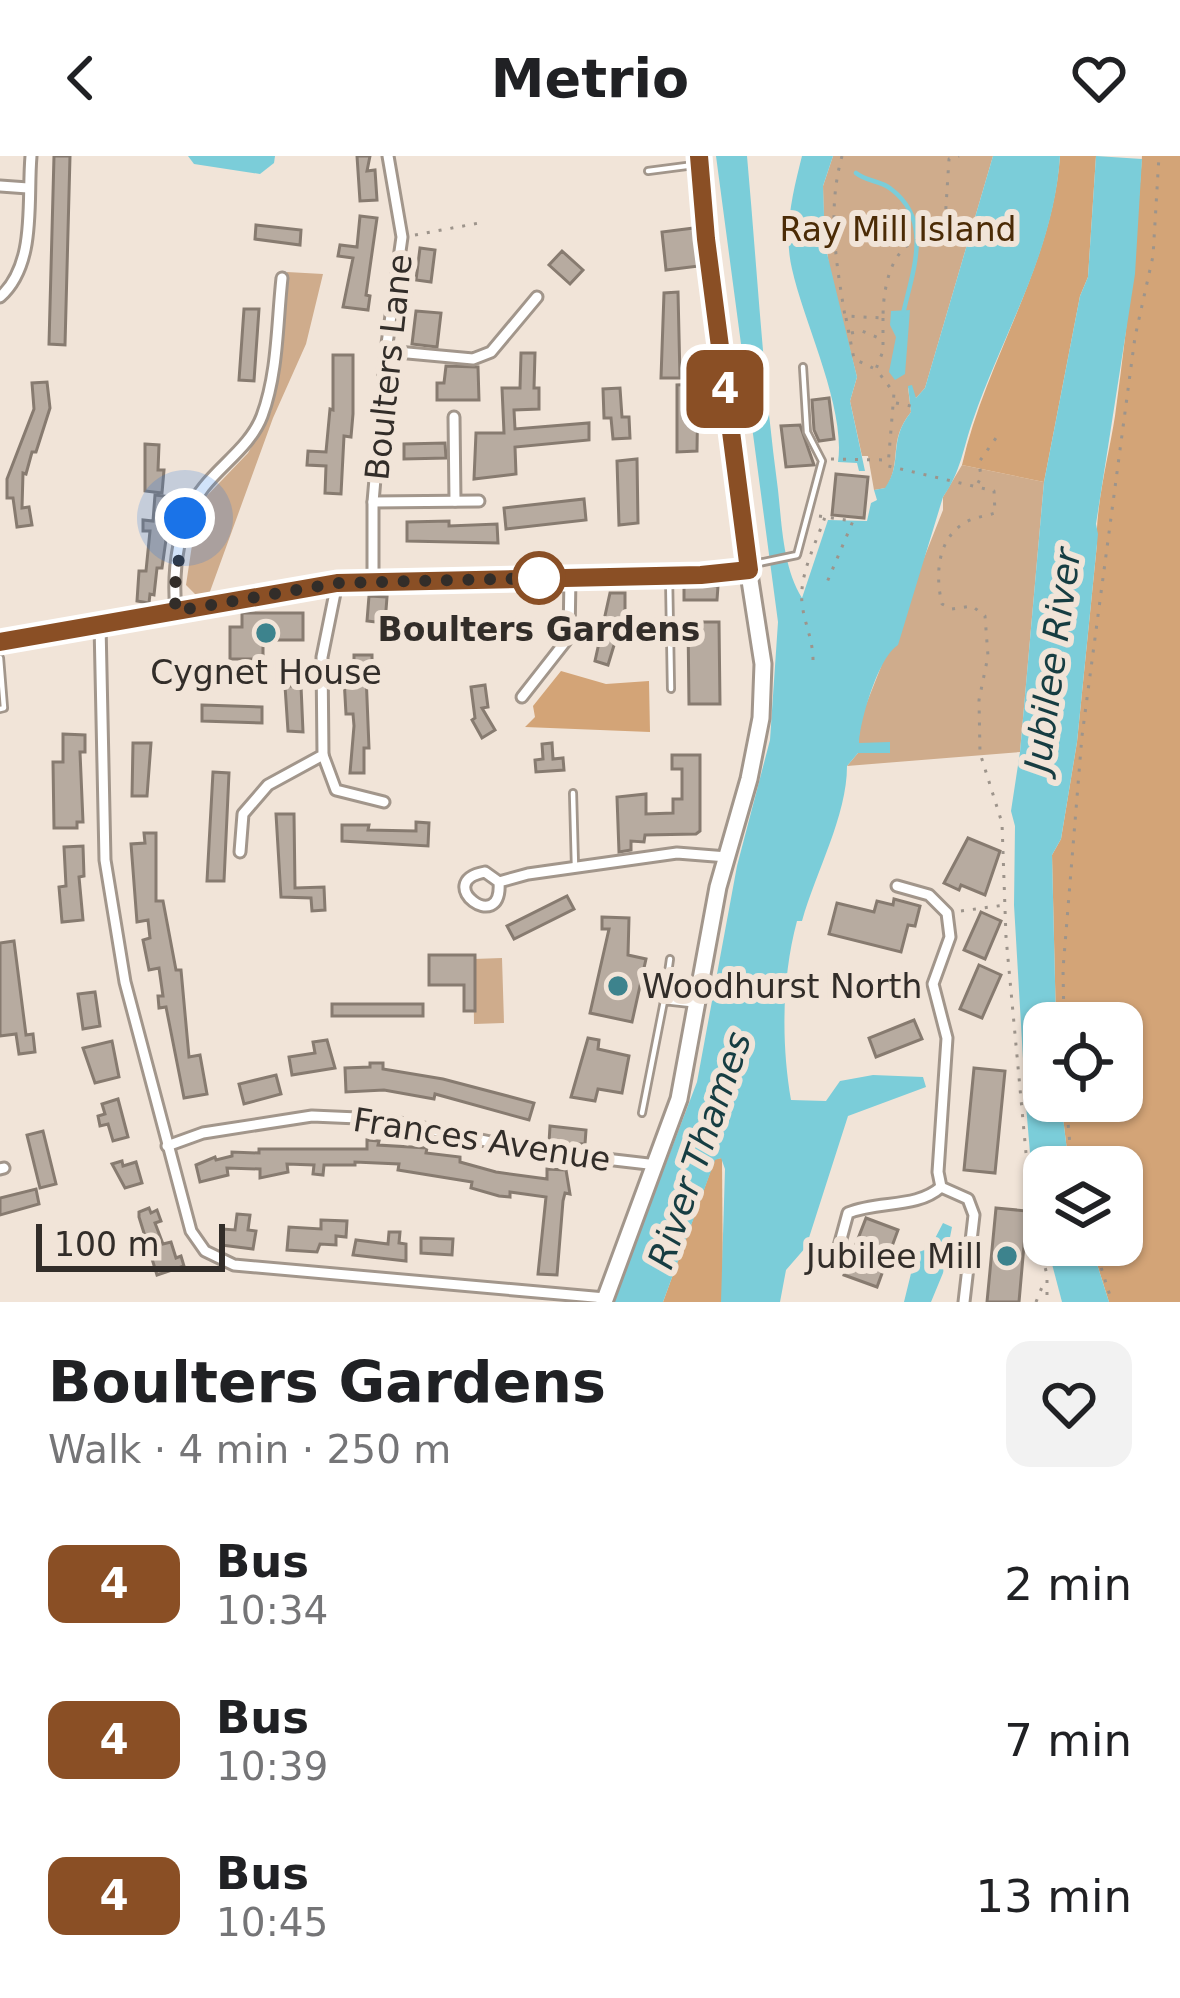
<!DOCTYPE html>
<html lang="en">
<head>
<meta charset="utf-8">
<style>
	body { margin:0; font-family:"DejaVu Sans",sans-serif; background:#f2f2f2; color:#202124; height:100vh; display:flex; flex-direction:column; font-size:45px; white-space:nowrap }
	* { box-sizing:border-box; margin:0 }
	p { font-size:39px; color:#757577 }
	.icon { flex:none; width:66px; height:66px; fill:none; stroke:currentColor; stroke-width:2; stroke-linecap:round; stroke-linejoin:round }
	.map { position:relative; height:1146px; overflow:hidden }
	.details { display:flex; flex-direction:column; background:#fff; flex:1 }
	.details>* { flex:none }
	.badge { padding:0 24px; border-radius:18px; font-size:42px; line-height:78px }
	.buttons { position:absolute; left:1023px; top:846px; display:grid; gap:24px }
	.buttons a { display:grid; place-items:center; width:120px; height:120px; border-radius:24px; background:#fff; box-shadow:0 3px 9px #0004; font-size:60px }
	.scale { position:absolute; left:36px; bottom:30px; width:189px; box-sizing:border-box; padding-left:12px; border:6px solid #322d29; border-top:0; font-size:33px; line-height:42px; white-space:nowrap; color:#322d29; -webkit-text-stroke:9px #f1e4d8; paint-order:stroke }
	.you { position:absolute; width:60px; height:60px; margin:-30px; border:9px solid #fff; border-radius:50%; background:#1a73e8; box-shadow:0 0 0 18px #1a73e833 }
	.map>.badge { position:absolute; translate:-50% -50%; box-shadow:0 0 0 6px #fff }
	.round { display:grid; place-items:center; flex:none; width:126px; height:126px; border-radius:24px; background:#f2f2f2 }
	.summary { display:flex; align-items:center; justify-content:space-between; height:204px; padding:0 48px }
	h1 { font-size:57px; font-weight:600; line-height:90px }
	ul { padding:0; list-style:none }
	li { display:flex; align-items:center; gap:36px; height:156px; padding:0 48px }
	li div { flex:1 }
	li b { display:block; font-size:45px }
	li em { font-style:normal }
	li .badge { min-width:132px; font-weight:700; text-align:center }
	header { display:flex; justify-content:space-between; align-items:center; height:156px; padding:0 48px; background:#fff; font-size:54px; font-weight:600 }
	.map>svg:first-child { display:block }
</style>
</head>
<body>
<header><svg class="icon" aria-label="back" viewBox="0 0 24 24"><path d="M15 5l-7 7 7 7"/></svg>Metrio<svg class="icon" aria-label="heart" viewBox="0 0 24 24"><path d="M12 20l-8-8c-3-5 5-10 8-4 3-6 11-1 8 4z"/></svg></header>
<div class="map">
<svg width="1180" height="1146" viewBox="0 0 1180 1146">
	<rect width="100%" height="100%" fill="#f1e4d8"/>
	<g fill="#cfac8c">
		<path d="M833,0H993L925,232L916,242L908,231L911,256C887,286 903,304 886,332L874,334L868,300H862L850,245L857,221L830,117L824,74L823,30Z"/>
		<polygon points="287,116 323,118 306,188 273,262 208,441 196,439 186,429 198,349 248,297 271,256 281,201"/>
		<polygon points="962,309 1044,326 1020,596 847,610 858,597 860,564 943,354 943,341"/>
		<polygon points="502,802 504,867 474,868 473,803"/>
	</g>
	<g fill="#d3a477">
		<path d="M1060,0H1096L1088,121L1080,140L1044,326L962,309C986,203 1052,111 1060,0Z"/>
		<path d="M1142,0H1180V1146H1109L1091,1089H1122V1011H1069L1061,945H1122V867H1056L1052,699L1061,683L1077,586L1097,388C1095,351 1109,299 1115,260C1127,173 1136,88 1142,0Z"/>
		<polygon points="561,515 606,528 649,525 650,576 525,571 535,561 533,550"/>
		<polygon points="722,1002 723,1141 721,1146 663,1146 715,1003"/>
	</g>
	<g fill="#7bcdd9">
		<polygon points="188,0 275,0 274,7 260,18 194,8"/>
		<path d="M716,0H747C757,111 763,223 778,334C782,370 783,411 802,442L828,364L867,365L871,347L877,344L874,334L885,332C904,305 887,286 911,256L908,230L912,229L916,242L925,232L993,0H1060C1054,96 1004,175 973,264C963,292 961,316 943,341L898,489C879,500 860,564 859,587L890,586V597H858L847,610C847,660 816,715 802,765H797C782,821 781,886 791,944L826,945L840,925L873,919L923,921L926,931L848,960L806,1091L786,1114L780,1146H721L725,1013L721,1002L715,1004L663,1146H613L697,926L737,710L770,584L778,466Z"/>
		<path d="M802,0H833L823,30L825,89L857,221L850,245L865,315H859L857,307L838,306C846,252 804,167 792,113C783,75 793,36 802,0Z"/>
		<polygon points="1096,0 1142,3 1135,118 1096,368 1098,378 1077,586 1061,683 1052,699 1056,867 1044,867 1044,945 1061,945 1069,1011 1044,1011 1044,1078 1030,997 1025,937 1014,749 1015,670 1011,655 1020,596 1044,326 1080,140 1088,121"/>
		<polygon points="910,154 905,218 895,224 889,216 896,181 890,169 891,155"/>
		<polygon points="943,1067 952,1071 943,1117 931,1146 904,1146 916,1097 930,1092"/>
		<polygon points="1047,1089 1091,1089 1109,1146 1062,1146"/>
	</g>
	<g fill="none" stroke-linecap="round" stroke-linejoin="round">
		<path stroke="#7bcdd9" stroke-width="4.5" d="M856,17C867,26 880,24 891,33C934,65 912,117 903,158"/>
	</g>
	<g fill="#b7aba0" stroke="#877b70" stroke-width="3">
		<polygon points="54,0 70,0 65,189 49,188"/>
		<polygon points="357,0 370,0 367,15 375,14 377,44 360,45"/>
		<polygon points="360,60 377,62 366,139 370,140 368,154 343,151 353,102 338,100 340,89 357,91"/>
		<polygon points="256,69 301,74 300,89 255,83"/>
		<polygon points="694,72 699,110 666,114 662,76"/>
		<polygon points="420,92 435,94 431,126 416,124"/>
		<polygon points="562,95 583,114 570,128 549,109"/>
		<polygon points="678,136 680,222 661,222 664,137"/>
		<polygon points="244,153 259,153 254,225 239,224"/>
		<polygon points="416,155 441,157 437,191 412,188"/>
		<polygon points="521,197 535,197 534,232 539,232 539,253 514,254 515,273 589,267 589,284 515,291 516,318 474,323 476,277 504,277 502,232 520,232"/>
		<polygon points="333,199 353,199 353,258 351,281 344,280 341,338 325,337 326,310 307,309 308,295 326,296 330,253 333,254"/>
		<polygon points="446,210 478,211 479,244 437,244 437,227 444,227"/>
		<polygon points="47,226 50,252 36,296 32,296 26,318 23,317 22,352 29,351 32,369 17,371 13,342 7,342 7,323 34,253 32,227"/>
		<polygon points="698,228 697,295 677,296 677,229"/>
		<polygon points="620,232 622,261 629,261 630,282 613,283 611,262 604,262 603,233"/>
		<polygon points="829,242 834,283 819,285 814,274 812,244"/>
		<polygon points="800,269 814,309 786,311 781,270"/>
		<polygon points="445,287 446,302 404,303 404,288"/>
		<polygon points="145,288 159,289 158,314 164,314 162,337 145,335"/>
		<polygon points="637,303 638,367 619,369 617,305"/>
		<polygon points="836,318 868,321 864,362 832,359"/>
		<polygon points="155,339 172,341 162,412 157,412 154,439 150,438 149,447 137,445 139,415 146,415 150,375 143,375 143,364 153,365"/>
		<polygon points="584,343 586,364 506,373 504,352"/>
		<polygon points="449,365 449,370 497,368 498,387 407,385 407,366"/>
		<polygon points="684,429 718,430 717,444 684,444"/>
		<polygon points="610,437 625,437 625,453 608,509 595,505"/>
		<polygon points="369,440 387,441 385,467 367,465"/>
		<polygon points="242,457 303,457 303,484 263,484 263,503 230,503 230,471 242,471"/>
		<polygon points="688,466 719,466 720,548 689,548"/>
		<polygon points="354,499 372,499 372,518 366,518 369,592 364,592 364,617 350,617 354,570 353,558 346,558 344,522 354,522"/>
		<polygon points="485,529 488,551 482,552 495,574 482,582 472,564 475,562 471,531"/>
		<polygon points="285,530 301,530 303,576 288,575"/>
		<polygon points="202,549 262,551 262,567 202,565"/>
		<polygon points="63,578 85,579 85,596 80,596 83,666 77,666 77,672 54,672 53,606 63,606"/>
		<polygon points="133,587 151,587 147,640 132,640"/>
		<polygon points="552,587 553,603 563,602 564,614 536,616 535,604 543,603 542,588"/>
		<polygon points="672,599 700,599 700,675 696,678 645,679 644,686 631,685 631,694 619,696 617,641 646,638 646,658 673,657 673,643 682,643 682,613 672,613"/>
		<polygon points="213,616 229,617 224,725 207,725"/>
		<polygon points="276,658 294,658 295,732 324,731 325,754 312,755 311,742 281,741"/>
		<polygon points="416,666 429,667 428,690 342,685 342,669 369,669 368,674 416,675"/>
		<polygon points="144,677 156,677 156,745 163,745 176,814 181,814 189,901 200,899 207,938 184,942 166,851 159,852 158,840 163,840 159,812 149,814 143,784 150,782 148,764 137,766 131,688 145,687"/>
		<polygon points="968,682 1000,695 985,739 961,729 959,734 944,727"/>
		<polygon points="83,690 84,720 79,721 83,764 62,766 59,731 66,730 64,691"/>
		<polygon points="567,740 574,753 514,783 507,770"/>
		<polygon points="894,743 920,750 915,770 908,769 901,796 829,778 837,747 874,756 877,745 893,749"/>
		<polygon points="981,756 1001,765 985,803 964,794"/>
		<polygon points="602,761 629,762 628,799 646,803 632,866 590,857 609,773 602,773"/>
		<polygon points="14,785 26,879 33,878 35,896 19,898 16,878 0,880 0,787"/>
		<polygon points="429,799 475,799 475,855 464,855 464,829 429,829"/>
		<polygon points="979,809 1001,819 982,862 960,853"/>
		<polygon points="95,836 100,870 83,873 78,838"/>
		<rect x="332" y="848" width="91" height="12"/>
		<polygon points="914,864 922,883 876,901 869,882"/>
		<polygon points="588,882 599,884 598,893 629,900 622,937 598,933 595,945 571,941"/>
		<polygon points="327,884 335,912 292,919 289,901 315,897 313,886"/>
		<polygon points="112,885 119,921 95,927 83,892"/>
		<polygon points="370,907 383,907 383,913 443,923 534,947 529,964 435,938 434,943 384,934 346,936 345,912 370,911"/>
		<polygon points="974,912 1005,915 995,1017 964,1014"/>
		<polygon points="276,919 281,938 244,948 239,928"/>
		<polygon points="118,943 128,981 113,985 108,968 100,970 98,960 105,958 102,948"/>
		<polygon points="550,970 586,974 585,988 549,987"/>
		<polygon points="43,975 56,1028 40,1032 27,979"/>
		<polygon points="367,984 379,985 378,989 427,992 426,997 460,1001 460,1006 496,1016 547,1023 547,1013 566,1014 570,1038 565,1037 563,1045 557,1119 538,1118 546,1041 510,1036 510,1041 499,1040 471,1032 472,1026 398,1014 399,1008 355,1006 355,1009 324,1009 323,1019 313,1018 314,1009 287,1008 288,1016 260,1022 260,1013 227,1012 228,1019 200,1026 196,1009 215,1001 216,1004 232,1000 232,996 259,997 259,993 367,993"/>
		<polygon points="122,1005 123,1010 136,1006 142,1027 125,1032 112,1008"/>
		<polygon points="36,1033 39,1048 0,1059 0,1042"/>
		<polygon points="149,1052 151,1057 157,1054 161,1065 155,1067 163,1088 171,1086 176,1102 181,1100 184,1110 157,1119 139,1061 139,1056"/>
		<polygon points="996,1052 1027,1055 1019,1146 987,1146"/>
		<polygon points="237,1058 250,1059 248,1074 256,1075 253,1093 221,1089 223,1073 235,1074"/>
		<polygon points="866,1062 898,1074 877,1131 844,1119"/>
		<polygon points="321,1064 347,1065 346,1081 336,1080 336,1089 320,1088 317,1096 287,1094 289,1071 321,1073"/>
		<polygon points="389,1076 400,1076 399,1087 406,1088 406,1105 353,1099 356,1084 388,1088"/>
		<polygon points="421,1082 453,1083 452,1099 421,1097"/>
	</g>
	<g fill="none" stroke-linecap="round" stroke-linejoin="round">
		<g stroke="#a2968b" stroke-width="10">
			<g id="lane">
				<polyline points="648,15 694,9"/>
				<polyline points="754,408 797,399 822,305 807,276 803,211"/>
				<polyline points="669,419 671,533"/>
				<polyline points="0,502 4,552 0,553"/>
				<polyline points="573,637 575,711"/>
				<polyline points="664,845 670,803"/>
				<polyline points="642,957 664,845 691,848"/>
			</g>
		</g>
		<g stroke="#a2968b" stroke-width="15">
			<g id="street">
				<polyline points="0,30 28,32"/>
				<path d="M0,141C37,108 27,45 31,0"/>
				<polyline points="386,195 473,203 491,196 537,141"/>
				<polyline points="454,261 455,345"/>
				<polyline points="373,346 479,345"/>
				<polyline points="373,424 373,346 386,195 402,81 388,0"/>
				<path d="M176,455C172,415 178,363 204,331C223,307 251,289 262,260C278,217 277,167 282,122"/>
				<polyline points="100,468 105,704 125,826 191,1075 205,1095 234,1109 605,1142"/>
				<polyline points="0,486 337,427 701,419 749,414"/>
				<polyline points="522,541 569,481 570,421"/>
				<polyline points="323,599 336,634 384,646"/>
				<polyline points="240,696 243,658 268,629 323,599 322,501 337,427"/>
				<path d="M499,726L485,716C431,726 503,781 499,726L528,718L677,697L727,701"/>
				<polyline points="897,730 929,739 947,757 950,781 933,828 947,882 938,1016 941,1031 968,1043 974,1059 964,1146"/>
				<polyline points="167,990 203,977 312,960 381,963 528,994 657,1009"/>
				<polyline points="0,1013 4,1012"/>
				<path d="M835,1105L848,1057C879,1044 916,1053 941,1031"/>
			</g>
		</g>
		<g stroke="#a2968b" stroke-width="21">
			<polyline id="primary" points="604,1146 679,943 718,731 749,623 761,562 763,508 742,373 699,0"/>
		</g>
		<g stroke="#9d948b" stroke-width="3" stroke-dasharray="3 9" stroke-linecap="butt">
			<path d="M842,0C827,54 836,106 845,160L883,162C883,138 888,101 911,87C924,80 935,79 945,66L949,3L959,0"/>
			<polyline points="415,79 479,67"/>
			<polyline points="846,162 854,203 873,212"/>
			<path d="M883,162V195L876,213L894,237L888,310L994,335L995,357C986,360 975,361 966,366C937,382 935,419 942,448L952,453L972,450L985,460L988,500L979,544L980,597L1002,667L1006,781L1026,997L1034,1066L1047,1119V1146"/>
			<polyline points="851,177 862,175 881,183"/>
			<polyline points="896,247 911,250"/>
			<polyline points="831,303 887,304"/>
			<polyline points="978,327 981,321 979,306 996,282"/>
			<polyline points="819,360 853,365 825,431"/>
			<path d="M813,504C813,483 804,467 802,447C799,419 816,387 825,361"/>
			<polyline points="961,755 1005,749"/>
			<polyline points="1064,867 1063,813 1082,580 1135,181 1153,100 1159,0"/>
			<polyline points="1066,945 1072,1011"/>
			<polyline points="1094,1089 1112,1146"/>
			<polyline points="1036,1146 1044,1126"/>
		</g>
		<use href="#lane" stroke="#fff" stroke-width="4.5"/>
		<use href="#street" stroke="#fff" stroke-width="9"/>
		<use href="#primary" stroke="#fff" stroke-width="15"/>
	</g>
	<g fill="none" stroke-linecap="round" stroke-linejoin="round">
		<g stroke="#fff" stroke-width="27">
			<polyline id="line" points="0,486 337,427 701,419 749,414 706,83 699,0"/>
		</g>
		<use href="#line" stroke="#8a4f25" stroke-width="18"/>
		<polyline stroke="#322d29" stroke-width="12" stroke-dasharray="0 21.6" points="185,362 174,436 176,455 337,427 539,422"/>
	</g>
	<circle fill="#fff" stroke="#8a4f25" stroke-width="6" cx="539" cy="422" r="24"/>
	<g fill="#3d838d" stroke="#f1e4d8" stroke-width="4.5">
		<circle cx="266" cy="477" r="12"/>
		<circle cx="618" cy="830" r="12"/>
		<circle cx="1007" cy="1100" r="12"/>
	</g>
	<g text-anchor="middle" stroke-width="12" stroke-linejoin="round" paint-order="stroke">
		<g font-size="33" fill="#4b2b06" stroke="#f1e4d8">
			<text x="898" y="85">Ray Mill Island</text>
		</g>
		<g font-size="33" fill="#322d29" stroke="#f1e4d8">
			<text transform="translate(388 211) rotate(-84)" y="12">Boulters Lane</text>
			<text transform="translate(482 983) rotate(9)" y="12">Frances Avenue</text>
		</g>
		<g font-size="33" font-weight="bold" fill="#322d29" stroke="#f1e4d8">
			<text x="539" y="485">Boulters Gardens</text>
		</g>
		<g font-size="33" fill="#322d29" stroke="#f1e4d8">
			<text x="266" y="528">Cygnet House</text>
			<text x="642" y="842" text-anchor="start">Woodhurst North</text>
			<text x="983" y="1112" text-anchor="end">Jubilee Mill</text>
		</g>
		<g font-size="36" font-style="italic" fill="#163d42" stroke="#f1e4d8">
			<text transform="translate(1052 504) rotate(-82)" y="13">Jubilee River</text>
			<text transform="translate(699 994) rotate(-71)" y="13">River Thames</text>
		</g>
	</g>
</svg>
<div class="buttons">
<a><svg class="icon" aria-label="locate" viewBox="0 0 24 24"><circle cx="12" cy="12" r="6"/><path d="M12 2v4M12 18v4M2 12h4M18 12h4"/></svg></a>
<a><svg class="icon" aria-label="layers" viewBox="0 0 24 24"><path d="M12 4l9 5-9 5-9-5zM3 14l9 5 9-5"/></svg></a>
</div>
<div class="scale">100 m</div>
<div class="you" style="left:185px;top:362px"></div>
<b class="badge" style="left:725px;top:233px;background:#8a4f25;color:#fff">4</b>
</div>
<section class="details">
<div class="summary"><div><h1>Boulters Gardens</h1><p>Walk · 4 min · 250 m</p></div><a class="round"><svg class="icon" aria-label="heart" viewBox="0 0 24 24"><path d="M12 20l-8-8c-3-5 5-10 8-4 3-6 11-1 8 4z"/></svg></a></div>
<ul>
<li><span class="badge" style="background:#8a4f25;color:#fff">4</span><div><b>Bus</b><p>10:34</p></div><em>2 min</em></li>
<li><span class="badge" style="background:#8a4f25;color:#fff">4</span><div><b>Bus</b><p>10:39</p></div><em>7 min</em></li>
<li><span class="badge" style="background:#8a4f25;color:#fff">4</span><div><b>Bus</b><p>10:45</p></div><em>13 min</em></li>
</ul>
</section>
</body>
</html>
